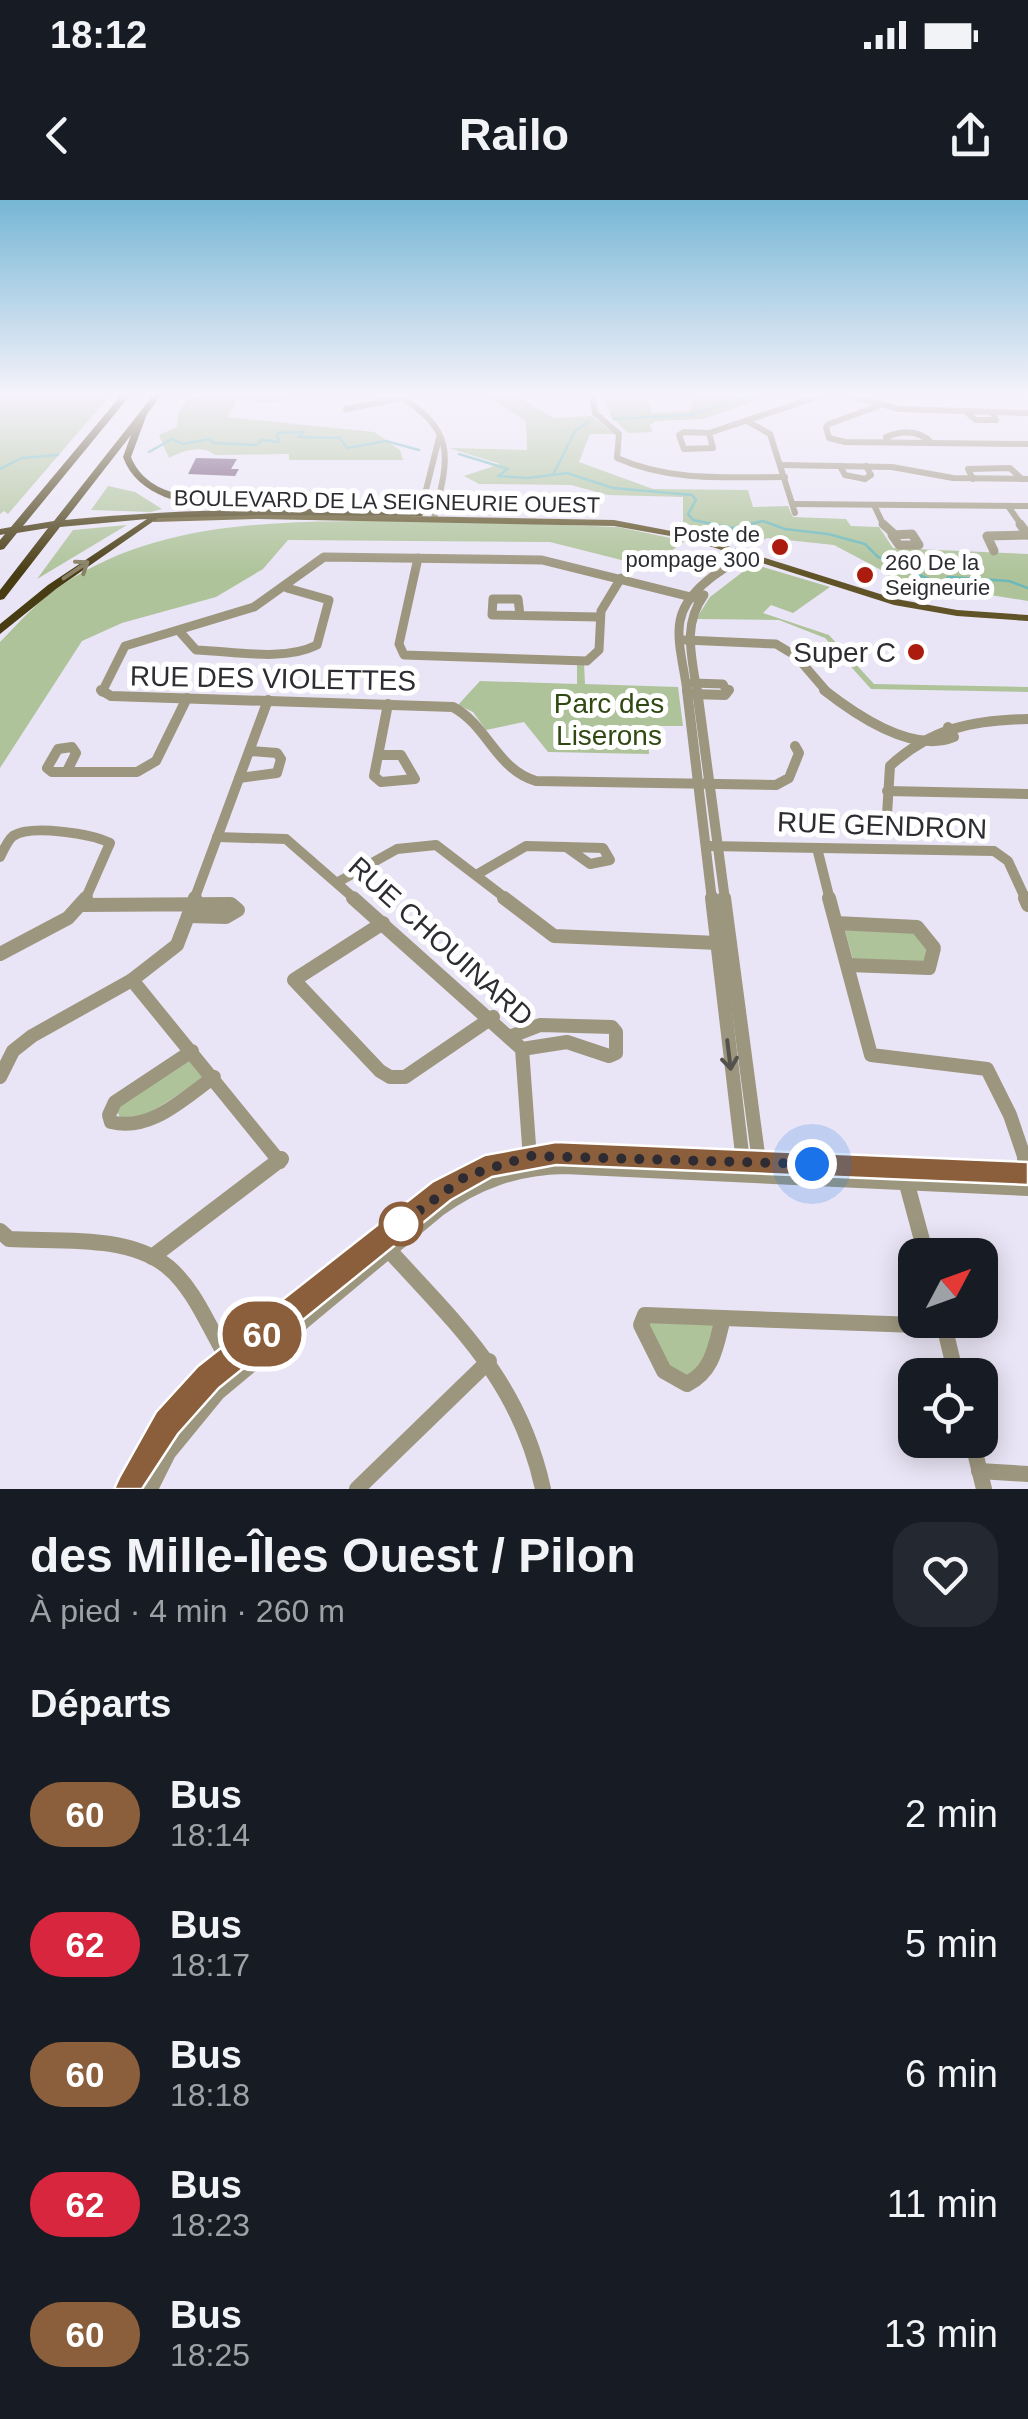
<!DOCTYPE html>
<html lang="fr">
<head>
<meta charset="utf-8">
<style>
	body { margin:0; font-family:Helvetica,sans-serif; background:#242831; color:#f1f3f6; height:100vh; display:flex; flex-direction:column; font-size:38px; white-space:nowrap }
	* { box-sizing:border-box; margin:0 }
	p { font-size:32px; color:#9ea1a6 }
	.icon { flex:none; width:55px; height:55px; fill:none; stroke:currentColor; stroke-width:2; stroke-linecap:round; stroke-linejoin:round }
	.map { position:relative; height:1289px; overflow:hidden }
	.drawer { display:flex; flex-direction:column; background:#171b24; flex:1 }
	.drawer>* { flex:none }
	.badge { padding:0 20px; border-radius:32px; font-size:35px; line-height:65px }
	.needle { width:65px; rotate:49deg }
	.fabs { position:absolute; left:898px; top:1038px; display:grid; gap:20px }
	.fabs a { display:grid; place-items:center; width:100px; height:100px; border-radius:20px; background:#171b24; box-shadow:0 5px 25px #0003; font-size:50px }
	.you { position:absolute; width:50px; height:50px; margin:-25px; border:8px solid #fff; border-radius:50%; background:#1a73e8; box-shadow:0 0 0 15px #1a73e833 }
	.map>.badge { position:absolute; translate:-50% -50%; box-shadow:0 0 0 5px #fff }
	h2 { padding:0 30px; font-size:38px; line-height:90px }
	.round { display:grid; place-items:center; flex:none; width:105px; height:105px; border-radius:30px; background:#242831 }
	.summary { display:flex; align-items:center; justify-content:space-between; height:170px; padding:0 30px }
	h1 { font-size:48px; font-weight:800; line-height:75px }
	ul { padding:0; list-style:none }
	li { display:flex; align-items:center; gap:30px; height:130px; padding:0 30px }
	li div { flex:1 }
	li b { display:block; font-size:38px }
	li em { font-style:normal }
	li .badge { min-width:110px; font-weight:700; text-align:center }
	.status { display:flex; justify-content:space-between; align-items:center; height:70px; padding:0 50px; background:#171b24; direction:ltr }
	.status svg { height:28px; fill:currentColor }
	header { display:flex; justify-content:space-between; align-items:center; height:130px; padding:0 30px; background:#171b24; font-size:45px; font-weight:800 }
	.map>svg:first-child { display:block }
</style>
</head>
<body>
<div class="status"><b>18:12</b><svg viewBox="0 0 49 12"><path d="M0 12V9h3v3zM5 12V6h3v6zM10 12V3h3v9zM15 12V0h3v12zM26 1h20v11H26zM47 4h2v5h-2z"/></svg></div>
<header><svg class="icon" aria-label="back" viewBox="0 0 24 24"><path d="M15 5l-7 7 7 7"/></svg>Railo<svg class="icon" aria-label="share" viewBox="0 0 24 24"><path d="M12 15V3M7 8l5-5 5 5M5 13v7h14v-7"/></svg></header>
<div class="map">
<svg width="1028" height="1289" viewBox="0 0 1028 1289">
	<rect width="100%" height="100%" fill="#eae5f6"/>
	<g fill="#aec39a">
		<polygon points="0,193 112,193 8,314 4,311 0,314"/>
		<path d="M205,193H312L269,203L238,198L227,217L374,232L400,250L403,260H289V254L215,255C201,244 183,251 169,258L159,235L177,227L178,213L187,200Z"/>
		<polygon points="483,193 512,193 553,218 592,216 614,234 590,234 579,262 653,289 748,290 753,307 788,306 793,317 846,319 851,326 879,327 893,348 1028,354 1028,401 984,394 919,393 898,387 885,372 834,345 767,338 753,345 683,323 683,297 608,295 571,285 479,284 464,276 500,264 449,248 527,250 526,221"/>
		<polygon points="701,193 778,193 703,219 656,221 650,225 652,232 628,233 611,217 605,200 647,200 652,213 689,211 694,198"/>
		<polygon points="108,286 135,292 162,309 151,312 91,310"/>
		<path d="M426,320L618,327L685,341L660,359L661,370L550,342L288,340L263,369L216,397L122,423L82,441L0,568V442C19,423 39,399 62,385C170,313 302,323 426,320Z"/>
		<polygon points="127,325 37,379 73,330"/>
		<polygon points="753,364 830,387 793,413 771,405 763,413 829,435 874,484 1028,487 1028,492 871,489 825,438 779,420 696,419 710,397"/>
		<polygon points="577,463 584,463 585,484 678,487 683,526 647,526 649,554 548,552 524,522 486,530 473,512 458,505 480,481 577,484"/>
		<polygon points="844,727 915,729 930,748 926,765 854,763"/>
		<polygon points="190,858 206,877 140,919 120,918 116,908"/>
		<polygon points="649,1120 715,1121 704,1168 688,1181 666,1168 647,1127"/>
	</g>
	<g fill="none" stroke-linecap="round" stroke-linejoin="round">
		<g stroke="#6cb9b9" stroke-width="2.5">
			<polyline points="613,219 690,215 756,193"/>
			<polyline points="149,252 172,239 183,244 210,239 213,243 257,245 261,240 279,242 277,233 304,232 298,237 340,238 347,248 386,241 419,250"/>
			<polyline points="459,254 508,269 498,276 528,278 567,273 613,288 692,295 696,300 688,314 693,320 732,328 763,321 785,329 828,334 865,344 878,357 896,363 893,369 916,368 916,374 943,384 948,377 1009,381 1028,388"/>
			<polyline points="0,269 22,258 58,255"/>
			<polyline points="554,273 575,231 588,222"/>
		</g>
	</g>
	<polygon fill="#6b4a73" points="196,258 237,259 231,269 239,269 235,276 188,274"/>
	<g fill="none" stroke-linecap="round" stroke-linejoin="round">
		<g stroke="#9d967f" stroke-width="6">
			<path d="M396,193C456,232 450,253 434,318"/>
			<path d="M592,193L595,213L619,234L617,258C671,282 727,277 785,277"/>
			<polyline points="842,193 899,209 1028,213"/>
			<polyline points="878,206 829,224 826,227 829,238 845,242 1028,244"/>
			<polyline points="346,209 402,198"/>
			<polyline points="966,212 976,220 996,220 992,212"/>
			<polyline points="747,221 770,234 795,313"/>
			<polygon points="684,232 709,233 713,248 684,249 679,235"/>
			<polyline points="709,233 829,193"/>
			<path d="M888,242L886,237C903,230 919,230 932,243"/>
			<polyline points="781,265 892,267 953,278 1028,279"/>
			<polyline points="840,266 845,275 865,279 871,275 866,266"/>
			<polyline points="973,279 968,269 1010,268 1022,279"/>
			<polyline points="794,304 1028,306"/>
			<polyline points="874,305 884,326"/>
			<polyline points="1008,306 1022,326"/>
			<polyline points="419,318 439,238"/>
		</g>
		<g stroke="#9d967f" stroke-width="9">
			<polyline points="883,324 894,334"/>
			<polyline points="1020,324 1028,335"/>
			<polygon points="912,334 919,345 899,345 892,335"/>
			<polyline points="994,351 987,336 1028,335"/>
			<polyline points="418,358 399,444 404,455 587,461 599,450 601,411 621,378"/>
			<polyline points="520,415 518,399 493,399 492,415 598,417"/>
			<path d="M180,432L196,450C233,451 283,462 317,445L329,400L287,388"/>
			<polyline points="685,440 776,444 796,456 827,492"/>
			<polyline points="692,483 723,484 727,492"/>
			<polyline points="102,492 125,446 254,407 324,357 542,360 699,399"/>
			<path d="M687,492C685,471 676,442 680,421C686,388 727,365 754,352"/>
			<path d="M697,492C692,457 682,425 704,395"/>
		</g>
		<g stroke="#9d967f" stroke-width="10">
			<path d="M101,490L111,496L453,507C488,526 496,569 536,581L776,585L789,578L799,553L795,546"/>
			<polyline points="687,490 712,700"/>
			<polyline points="697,490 725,700"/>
			<path d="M824,490C856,515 913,554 954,537L948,527"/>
			<polyline points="691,494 725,495 729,490"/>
			<polyline points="379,555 401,555 415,579 381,582 374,576 388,504"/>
			<polyline points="67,571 76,553 72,547 58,549 47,568 52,572 137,572 156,561 187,498"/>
			<polyline points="239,578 277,573 281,559 277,553 250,551"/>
			<polyline points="887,591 1028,594"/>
			<path d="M887,615L890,566C931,528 974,520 1028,519"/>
			<polyline points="217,637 286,639 356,700"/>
			<polyline points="709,646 994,651 1008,661 1026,700"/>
			<polygon points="566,647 603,648 610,660 590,664"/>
			<polyline points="817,648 830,700"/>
			<path d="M0,657C4,650 7,641 13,636C31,624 92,634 110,643L85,700"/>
			<polyline points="476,675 526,646 566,647"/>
			<polyline points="338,682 397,649 436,645 508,700"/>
			<polyline points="194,700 268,500"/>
		</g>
		<g stroke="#9d967f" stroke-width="14">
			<polyline points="353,698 522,849 530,959"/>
			<polyline points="504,698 554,736 718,743"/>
			<polyline points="712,698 743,962"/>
			<polyline points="724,698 759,962"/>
			<polyline points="829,698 871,855 987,869 1010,915 1026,962"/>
			<polyline points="1025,698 1028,705"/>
			<polyline points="83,705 231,704 238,710 226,717 188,716"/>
			<polyline points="383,723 294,780 380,871 390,877 405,877 493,817"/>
			<polyline points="836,723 917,727 934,748 929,768 848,765"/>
			<polyline points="0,754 68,718 86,698"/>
			<polyline points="132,780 280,962"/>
			<polyline points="512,836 540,825 612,827 616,832 616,853 609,856 567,842 522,849"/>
			<path d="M192,851L115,902L109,915L111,922C151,932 184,898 214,877"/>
			<polyline points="0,877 13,851 32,836 132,780 177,745 195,698"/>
			<polyline points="503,962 565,954 753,962"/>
		</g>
		<g stroke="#9d967f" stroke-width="16">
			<polyline points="692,959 1028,973"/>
			<polyline points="743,959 744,968"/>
			<polyline points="759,959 760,966"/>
			<polyline points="1025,959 1028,968"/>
			<polyline points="905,977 926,1055"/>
			<path d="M0,1031L9,1039C57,1042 128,1034 168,1067C196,1090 211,1133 231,1164"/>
			<path d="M386,1047C458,1126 519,1180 543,1289"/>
			<polyline points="152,1057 281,959"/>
			<path d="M645,1115L723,1118C716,1144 714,1171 687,1184L664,1171L641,1125Z"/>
			<polyline points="723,1118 945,1126"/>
			<polyline points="943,1121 956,1175"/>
			<polyline points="972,1240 984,1289"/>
			<polyline points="979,1271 1028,1274"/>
			<polyline points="131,1289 167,1223 209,1177 442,991 470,974 513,959"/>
			<path d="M150,1289L168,1253L218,1192L438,1009C477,981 516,967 564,966L1028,988"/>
			<polyline points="357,1289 489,1161"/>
		</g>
		<polygon fill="#605327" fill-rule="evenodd" points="258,313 614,320 692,335 896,399 957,410 1028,415 1028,421 957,416 894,405 687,339 614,326 258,319 154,322 149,319 154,316"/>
		<path fill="#473c12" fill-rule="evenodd" d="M123,193H132L23,326L54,321L155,193H163L147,214L131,257C147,297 196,298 233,302L236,303V307C196,309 138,300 123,257L131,235L65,320C183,308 302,308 421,310L426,313L421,316L262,315L158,318L56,389L0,434V424L48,385L147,319L60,327L4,399L0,400V390L48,328L17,333L4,349L0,350V340L5,334L0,335V329L11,327Z"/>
	</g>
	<defs><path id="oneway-shaft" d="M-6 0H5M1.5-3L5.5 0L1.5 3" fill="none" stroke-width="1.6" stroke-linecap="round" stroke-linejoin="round" transform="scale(2.5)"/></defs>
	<use stroke="#878065" href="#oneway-shaft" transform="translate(76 370) rotate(-34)"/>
	<use stroke="#55514d" href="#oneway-shaft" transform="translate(729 855) rotate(83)"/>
	<linearGradient id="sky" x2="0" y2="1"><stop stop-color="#76b6d5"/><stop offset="0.52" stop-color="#f6f3fb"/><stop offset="1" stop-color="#f6f3fb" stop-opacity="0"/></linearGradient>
	<rect width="1028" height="374" fill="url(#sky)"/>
	<polygon fill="#8b5e3c" stroke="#fff" stroke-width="2.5" points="556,942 1028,962 1028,985 556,965 492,977 451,1000 219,1188 178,1234 142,1289 114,1289 119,1278 156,1212 198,1166 432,982 485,955"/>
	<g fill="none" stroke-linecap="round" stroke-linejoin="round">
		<polyline stroke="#2e2c32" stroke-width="10" stroke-dasharray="0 18" points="401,1024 396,1028 466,976 530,956 812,964"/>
	</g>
	<g fill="#ac1c0e" stroke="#fff" stroke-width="4">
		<circle cx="780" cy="347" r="10"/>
		<circle cx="865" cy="375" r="10"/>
		<circle cx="916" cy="452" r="10"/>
	</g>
	<circle fill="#fff" stroke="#8b5e3c" stroke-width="5" cx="401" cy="1024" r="20"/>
	<g text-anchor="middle" stroke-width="10" stroke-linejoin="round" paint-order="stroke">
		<g font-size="22" fill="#2e2c32" stroke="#fff">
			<text transform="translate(387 301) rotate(1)" y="8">BOULEVARD DE LA SEIGNEURIE OUEST</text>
		</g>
		<g font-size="22" fill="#2e2c32" stroke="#fff" text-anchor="end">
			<text x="760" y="342">Poste de<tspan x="760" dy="25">pompage 300</tspan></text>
			<text x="885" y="370" text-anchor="start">260 De la<tspan x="885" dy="25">Seigneurie</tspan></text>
		</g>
		<g font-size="28" fill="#2e2c32" stroke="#fff" text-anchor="end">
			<text x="896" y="462">Super C</text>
		</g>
		<g font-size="28" fill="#2e2c32" stroke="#fff">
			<text transform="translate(273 478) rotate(1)" y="10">RUE DES VIOLETTES</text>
			<text transform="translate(882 625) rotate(2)" y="10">RUE GENDRON</text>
			<text transform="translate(441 741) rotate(42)" y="10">RUE CHOUINARD</text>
		</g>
		<g font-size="28" fill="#304811" stroke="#fff">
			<text x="609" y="513">Parc des<tspan x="609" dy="32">Liserons</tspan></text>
		</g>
	</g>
</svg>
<div class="fabs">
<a><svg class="needle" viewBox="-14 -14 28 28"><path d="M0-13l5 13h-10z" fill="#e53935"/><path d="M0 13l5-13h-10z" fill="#9ea1a6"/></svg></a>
<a><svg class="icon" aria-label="locate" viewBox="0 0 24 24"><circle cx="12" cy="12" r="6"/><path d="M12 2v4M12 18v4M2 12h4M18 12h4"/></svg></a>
</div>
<div class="you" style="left:812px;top:964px"></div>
<b class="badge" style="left:262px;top:1134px;background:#8b5e3c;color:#fff">60</b>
</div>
<section class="drawer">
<div class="summary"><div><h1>des Mille-Îles Ouest / Pilon</h1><p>À pied · 4 min · 260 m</p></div><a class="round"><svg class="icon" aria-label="heart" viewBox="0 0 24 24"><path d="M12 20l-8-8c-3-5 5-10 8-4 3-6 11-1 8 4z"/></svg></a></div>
<h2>Départs</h2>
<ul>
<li><span class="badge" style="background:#8b5e3c;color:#fff">60</span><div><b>Bus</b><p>18:14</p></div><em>2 min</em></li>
<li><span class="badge" style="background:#d7263d;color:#fff">62</span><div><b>Bus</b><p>18:17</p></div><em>5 min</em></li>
<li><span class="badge" style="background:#8b5e3c;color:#fff">60</span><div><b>Bus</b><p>18:18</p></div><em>6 min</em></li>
<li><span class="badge" style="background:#d7263d;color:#fff">62</span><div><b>Bus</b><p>18:23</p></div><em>11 min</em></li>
<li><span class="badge" style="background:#8b5e3c;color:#fff">60</span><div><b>Bus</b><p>18:25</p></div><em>13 min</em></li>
</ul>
</section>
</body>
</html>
